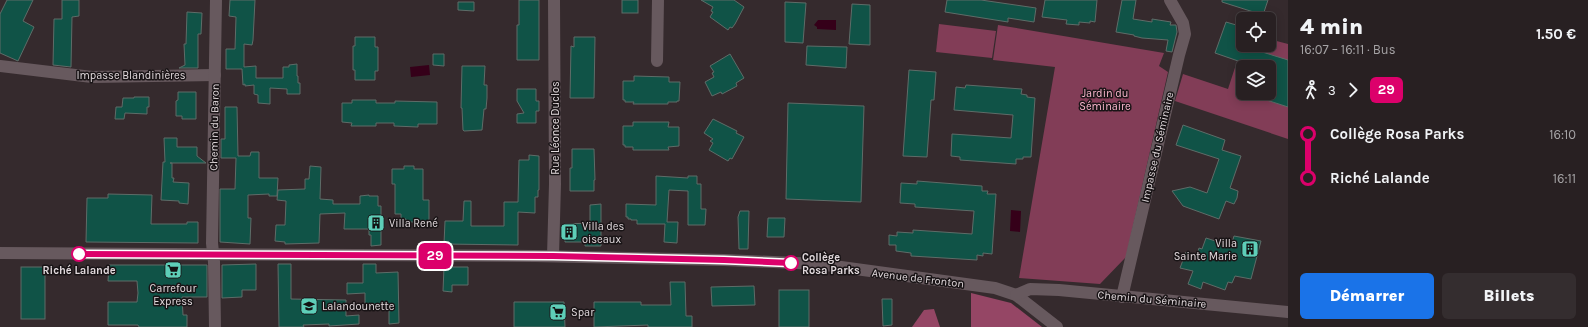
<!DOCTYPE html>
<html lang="fr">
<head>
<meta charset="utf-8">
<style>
	body { margin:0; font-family:Karla,sans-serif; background:#342d2f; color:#f1f3f6; height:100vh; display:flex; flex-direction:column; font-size:15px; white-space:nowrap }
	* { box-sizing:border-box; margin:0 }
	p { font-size:13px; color:#a5a3a5 }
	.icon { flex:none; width:22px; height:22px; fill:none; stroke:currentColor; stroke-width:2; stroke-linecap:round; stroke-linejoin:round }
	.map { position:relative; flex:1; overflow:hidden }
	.panel { display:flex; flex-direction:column; background:#282022; width:300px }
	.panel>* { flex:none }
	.badge { padding:0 8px; border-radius:6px; font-size:14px; line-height:26px }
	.buttons { position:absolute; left:1236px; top:12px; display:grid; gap:8px }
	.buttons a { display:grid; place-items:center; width:40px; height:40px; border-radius:6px; background:#282022; box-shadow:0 2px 10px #0003,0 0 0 1px #443e40; font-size:20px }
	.map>.badge { position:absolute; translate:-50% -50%; box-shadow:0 0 0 2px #fff }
	.legs { display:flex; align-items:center; gap:6px; height:44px; padding:0 12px; font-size:13px }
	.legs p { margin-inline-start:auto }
	.headline { display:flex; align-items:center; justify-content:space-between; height:68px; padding:0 12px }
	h1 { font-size:22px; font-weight:800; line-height:30px }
	.action { display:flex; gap:8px; margin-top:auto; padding:8px 12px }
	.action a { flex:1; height:46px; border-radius:6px; background:#1a73e8; color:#fff; font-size:16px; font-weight:800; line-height:46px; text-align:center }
	.action a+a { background:#342d2f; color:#f1f3f6 }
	ul { padding:0 12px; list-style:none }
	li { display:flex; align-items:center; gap:14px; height:44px; font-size:15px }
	li i { display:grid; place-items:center; width:6px; height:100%; margin:0 5px; background:currentColor }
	li i::after { content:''; width:10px; height:10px; margin:-5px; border:3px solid; border-radius:50%; background:#282022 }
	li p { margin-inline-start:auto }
	li:first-child i { background:linear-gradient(#0000 50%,currentColor 0) }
	li:last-child i { background:linear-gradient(currentColor 50%,#0000 0) }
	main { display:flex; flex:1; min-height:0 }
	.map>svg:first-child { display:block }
</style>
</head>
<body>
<main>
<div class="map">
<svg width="1288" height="327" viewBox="0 0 1288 327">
	<rect width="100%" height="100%" fill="#352a2d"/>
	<g fill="#823d57" fill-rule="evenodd">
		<polygon points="939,24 996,31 992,58 936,52"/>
		<polygon points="998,25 1164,53 1159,66 1168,72 1126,257 1100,284 1019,278 1055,67 993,60"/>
		<path d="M1269,39L1288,44V139L1175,101L1183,74L1228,89L1243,43V45H1269ZM1243,67H1269V93H1243Z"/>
	</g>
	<g fill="#954665">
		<polygon points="971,293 1011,303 1042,327 971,327"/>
		<polygon points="934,309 940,327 912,327 924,310"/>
	</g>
	<g fill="#350019">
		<polygon points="818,20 836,20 836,30 817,29 817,27 814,25"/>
		<polygon points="429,65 430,75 411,77 410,67"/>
		<polygon points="1011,210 1021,211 1020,232 1010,231"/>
	</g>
	<g fill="#105347" stroke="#5e6c68">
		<polygon points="7,0 33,0 23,21 34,27 18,61 0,53 0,14"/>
		<polygon points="62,0 79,0 79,16 72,17 71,67 53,65 54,19 62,19"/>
		<polygon points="230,0 255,0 253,40 252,45 244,44 244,67 256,66 256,78 283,78 283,67 289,67 289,65 297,64 297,76 298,76 298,83 300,83 300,94 287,94 287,89 270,88 270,104 258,103 258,95 254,94 254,85 245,86 245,84 243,85 242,69 226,69 226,49 235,49 236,17 229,16"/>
		<polygon points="519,0 539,0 539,60 517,60 517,25 519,25"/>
		<rect x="622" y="0" width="16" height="13"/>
		<polygon points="701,0 734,0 744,7 735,24 732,28 730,27 728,30 710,17 713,12 711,11 713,7"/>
		<polygon points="947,0 981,0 1036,8 1034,22 1008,18 1008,22 945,12"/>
		<polygon points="1045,0 1097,0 1095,22 1090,21 1090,23 1079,22 1079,25 1066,24 1067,20 1042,17"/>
		<polygon points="1122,0 1136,0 1133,19 1152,22 1152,19 1171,22 1170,25 1176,25 1177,32 1172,52 1166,51 1168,40 1142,38 1134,36 1134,35 1116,32"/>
		<polygon points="1222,0 1268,0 1263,15 1222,2"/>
		<polygon points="458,2 474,2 474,11 458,10"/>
		<polygon points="785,2 806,3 803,43 785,42"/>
		<polygon points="852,4 870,5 870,45 849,44"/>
		<polygon points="187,12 202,13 201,34 198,34 198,68 179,68 185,65 184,44 186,44"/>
		<polygon points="1226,22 1243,27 1243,46 1288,60 1288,107 1251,95 1251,93 1269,93 1269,67 1243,67 1244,63 1215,53"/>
		<polygon points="355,37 375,37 375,47 378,47 378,71 375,71 375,80 355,80 355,70 353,70 353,46 355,46"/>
		<polygon points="574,37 595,37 594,98 570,98 571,46 574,47"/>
		<polygon points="807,46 847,47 846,68 806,65"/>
		<polygon points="433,54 444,54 444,66 433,65"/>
		<polygon points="730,54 744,78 736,83 737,86 722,94 721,92 712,96 705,82 714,77 712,73 714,72 710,66"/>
		<polygon points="462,66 485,66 484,85 487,85 487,98 486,109 484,109 482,130 464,131 463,130 462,108 461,108"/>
		<polygon points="909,70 936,72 934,100 931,100 927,157 903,156"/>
		<polygon points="634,76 669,77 669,82 680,82 679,101 677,101 677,102 668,102 668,104 633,104 634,102 625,102 625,100 623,100 623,81 634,81"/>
		<polygon points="966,85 1022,89 1021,94 1027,95 1027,97 1035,98 1031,157 1023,157 1023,159 1016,159 1016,164 960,160 960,157 951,156 952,134 1011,138 1013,115 954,110 956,87 965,88"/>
		<polygon points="517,89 536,89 536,101 539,101 539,111 536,111 536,123 517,123 517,114 524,113 517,101"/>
		<polygon points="178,92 196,92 196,119 182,119 182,116 176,116 176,101 178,100"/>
		<polygon points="134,97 149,97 149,107 147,107 147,114 125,113 124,119 115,119 116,107 122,107 123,98 134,98"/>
		<polygon points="352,100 376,100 376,103 395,103 395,101 437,102 437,124 418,124 418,127 394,126 394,123 376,123 376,126 351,126 352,123 342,122 342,103 352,103"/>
		<polygon points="788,103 864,106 861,202 786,199"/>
		<polygon points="225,107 237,107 238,156 250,156 251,152 259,152 259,178 278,178 277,196 269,196 269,194 248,195 248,218 251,218 250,244 220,242 220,189 235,189 236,158 221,158 221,139 225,139"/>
		<polygon points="713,119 737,131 736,133 744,137 732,159 730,158 728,161 709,150 713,143 710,141 713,139 704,133"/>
		<polygon points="633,122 669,122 668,127 679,127 679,146 668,147 669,150 633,150 633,147 625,147 625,145 623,145 623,126 633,126"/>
		<polygon points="1183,125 1225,140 1222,150 1241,156 1230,188 1238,191 1237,198 1234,204 1226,201 1219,219 1183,206 1172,191 1190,187 1207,193 1219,159 1176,145"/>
		<polygon points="164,138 177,138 177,147 197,147 197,156 206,163 170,163 172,163 172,178 174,178 173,182 189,183 188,204 179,203 179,201 161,200 163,162 165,162"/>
		<polygon points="572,149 594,149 595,180 594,180 594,191 570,191 570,168 572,168"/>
		<polygon points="529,155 539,156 539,190 538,190 538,197 535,197 535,213 518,212 518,245 444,244 445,221 463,221 464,201 471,201 471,226 504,226 504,202 518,202 519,160 529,160"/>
		<polygon points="310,166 321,167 320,199 333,200 333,204 360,204 360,196 369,195 369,196 378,196 378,206 381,206 381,245 371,246 371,235 369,235 369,229 344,229 345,213 320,214 319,243 285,244 285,242 275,241 276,225 285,225 286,201 277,200 278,190 305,189 305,179 309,179"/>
		<polygon points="404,166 414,166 414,169 423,169 423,200 429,200 429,222 406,222 406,219 401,219 401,214 395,214 395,184 392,184 392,169 404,169"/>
		<polygon points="656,176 688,178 688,176 697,176 697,184 701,184 701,209 706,209 705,225 688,225 688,191 669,190 667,222 678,222 677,243 664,242 665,224 637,224 637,220 631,220 631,219 628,219 628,217 626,217 626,204 656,205"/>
		<polygon points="917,181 982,186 982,191 988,191 987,194 996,194 992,254 983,253 983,256 977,255 977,260 911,256 911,253 896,251 896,245 889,245 889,235 897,236 897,232 913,233 913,230 972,234 974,211 915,207 915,204 900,203 901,183 917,184"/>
		<polygon points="108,194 152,195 151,224 187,224 187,222 198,222 198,243 86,242 87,198 108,198"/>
		<polygon points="601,204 601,246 585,246 585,242 565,242 565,224 590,223 590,205"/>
		<polygon points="740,211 749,211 748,249 739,249 738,217"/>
		<polygon points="768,218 785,218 784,237 767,237"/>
		<polygon points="1234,236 1261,241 1251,279 1235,276 1232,283 1228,282 1225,290 1203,282 1201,289 1188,284 1193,271 1180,268 1186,252 1196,256 1199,248 1202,249 1206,238 1231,246"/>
		<polygon points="256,264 256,290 242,290 242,297 222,298 222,265"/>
		<polygon points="278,264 291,264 291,299 346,300 346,316 359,315 359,324 329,326 329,324 303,325 304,327 279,327"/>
		<polygon points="363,264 376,264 376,273 398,272 399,323 389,324 389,304 365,304 365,293 347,294 347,283 363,283"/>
		<polygon points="109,265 207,265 207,297 182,297 183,315 187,315 187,327 139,327 138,325 108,325 108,302 137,302 138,293 137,281 108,281"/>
		<rect x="21" y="267" width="24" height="52"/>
		<polygon points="444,267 468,267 468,285 452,285 452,292 443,291"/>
		<polygon points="670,282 685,282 686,316 692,316 692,327 648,327 648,325 594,327 594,302 641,302 641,305 671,305"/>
		<polygon points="754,286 755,305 712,306 711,287"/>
		<rect x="779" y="290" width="30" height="37"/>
		<polygon points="882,299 892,299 892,325 883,326"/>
		<polygon points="514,302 564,302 565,327 514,327"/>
	</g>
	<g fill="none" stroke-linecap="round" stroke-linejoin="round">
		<g stroke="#67595e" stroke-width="12">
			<polyline points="657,61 658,0"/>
			<polyline points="0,66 92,77 215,75"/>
			<polyline points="0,253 535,256 724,260 819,264 995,288 1016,295 1057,327"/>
			<polyline points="553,256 555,184 554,0"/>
			<polyline points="1016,295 1030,289 1059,290 1288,312"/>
			<polyline points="1122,297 1179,55 1185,34 1183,23 1170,0"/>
			<polyline points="215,327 214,262 212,243 216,0"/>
		</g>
	</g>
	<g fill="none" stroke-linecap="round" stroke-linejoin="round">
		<g stroke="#fff" stroke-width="9">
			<polyline id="line-1" points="79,254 553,256 724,260 791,263"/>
		</g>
		<use href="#line-1" stroke="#dc006b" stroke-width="6"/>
	</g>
	<defs>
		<g id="building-square" transform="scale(0.9)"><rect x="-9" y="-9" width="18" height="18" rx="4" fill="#5eceb8" stroke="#191416"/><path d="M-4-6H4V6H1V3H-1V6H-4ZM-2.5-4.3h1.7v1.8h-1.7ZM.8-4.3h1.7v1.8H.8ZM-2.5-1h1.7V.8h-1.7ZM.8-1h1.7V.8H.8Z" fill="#111"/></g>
		<g id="supermarket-square" transform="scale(0.9)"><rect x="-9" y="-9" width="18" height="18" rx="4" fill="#5eceb8" stroke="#191416"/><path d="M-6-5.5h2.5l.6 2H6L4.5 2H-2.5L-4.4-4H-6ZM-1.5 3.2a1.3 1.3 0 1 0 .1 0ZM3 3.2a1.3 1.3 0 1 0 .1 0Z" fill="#111"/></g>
		<g id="school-square" transform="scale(0.9)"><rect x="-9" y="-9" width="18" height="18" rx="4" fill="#5eceb8" stroke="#191416"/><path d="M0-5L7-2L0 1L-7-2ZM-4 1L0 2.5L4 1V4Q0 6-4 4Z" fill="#111"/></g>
	</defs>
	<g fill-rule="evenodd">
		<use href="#building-square" x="376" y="223"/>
		<use href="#building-square" x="569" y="232"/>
		<use href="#building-square" x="1250" y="249"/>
		<use href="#supermarket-square" x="173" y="270"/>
		<use href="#school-square" x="309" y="306"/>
		<use href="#supermarket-square" x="558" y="312"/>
	</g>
	<g fill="#fff" stroke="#dc006b" stroke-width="2">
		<circle cx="79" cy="254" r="7"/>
		<circle cx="791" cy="263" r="7"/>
	</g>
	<g text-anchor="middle" stroke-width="3" stroke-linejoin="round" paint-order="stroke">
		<g font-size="11" fill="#e1d9dc" stroke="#191416">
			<text x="131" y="79">Impasse Blandinières</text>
			<text transform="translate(214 127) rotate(-89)" y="4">Chemin du Baron</text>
			<text transform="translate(555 128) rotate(-90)" y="4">Rue Léonce Duclos</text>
			<text transform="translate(1157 147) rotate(-77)" y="4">Impasse du Séminaire</text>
			<text transform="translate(918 278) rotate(7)" y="4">Avenue de Fronton</text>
			<text transform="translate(1152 299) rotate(5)" y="4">Chemin du Séminaire</text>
		</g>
		<g font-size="11" fill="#feb9d0" stroke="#191416">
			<text x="1105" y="97">Jardin du<tspan x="1105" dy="13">Séminaire</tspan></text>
		</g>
		<g font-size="11" fill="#e1d9dc" stroke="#191416" text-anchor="start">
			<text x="389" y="227">Villa René</text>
			<text x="582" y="230">Villa des<tspan x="582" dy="13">oiseaux</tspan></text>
			<text x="1237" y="247" text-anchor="end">Villa<tspan x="1237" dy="13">Sainte Marie</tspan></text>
			<text x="173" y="292" text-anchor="middle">Carrefour<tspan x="173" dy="13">Express</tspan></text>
			<text x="322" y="310">Lalandounette</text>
			<text x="571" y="316">Spar</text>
		</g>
		<g font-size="11" font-weight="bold" fill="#e1d9dc" stroke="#191416" text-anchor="start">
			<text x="802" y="261">Collège<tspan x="802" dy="13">Rosa Parks</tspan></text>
			<text x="79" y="274" text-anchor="middle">Riché Lalande</text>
		</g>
	</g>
</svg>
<div class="buttons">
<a><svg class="icon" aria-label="locate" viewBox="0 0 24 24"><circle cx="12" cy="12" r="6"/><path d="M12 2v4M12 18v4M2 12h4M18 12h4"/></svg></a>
<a><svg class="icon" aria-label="layers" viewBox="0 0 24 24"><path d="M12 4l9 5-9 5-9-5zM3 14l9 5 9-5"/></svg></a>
</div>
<b class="badge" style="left:435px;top:256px;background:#dc006b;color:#fff">29</b>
</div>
<section class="panel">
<div class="headline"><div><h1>4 min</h1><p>16:07 – 16:11 · Bus</p></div><b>1.50 €</b></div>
<div class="legs"><svg class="icon" aria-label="walk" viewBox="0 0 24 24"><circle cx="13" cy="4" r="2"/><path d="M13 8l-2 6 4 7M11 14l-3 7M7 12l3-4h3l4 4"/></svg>3<svg class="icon" aria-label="forward" viewBox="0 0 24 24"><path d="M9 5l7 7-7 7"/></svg><b class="badge" style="background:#dc006b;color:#fff">29</b></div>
<ul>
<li><i style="color:#dc006b"></i><b>Collège Rosa Parks</b><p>16:10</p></li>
<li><i style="color:#dc006b"></i><b>Riché Lalande</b><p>16:11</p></li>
</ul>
<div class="action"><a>Démarrer</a><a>Billets</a></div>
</section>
</main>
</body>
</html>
